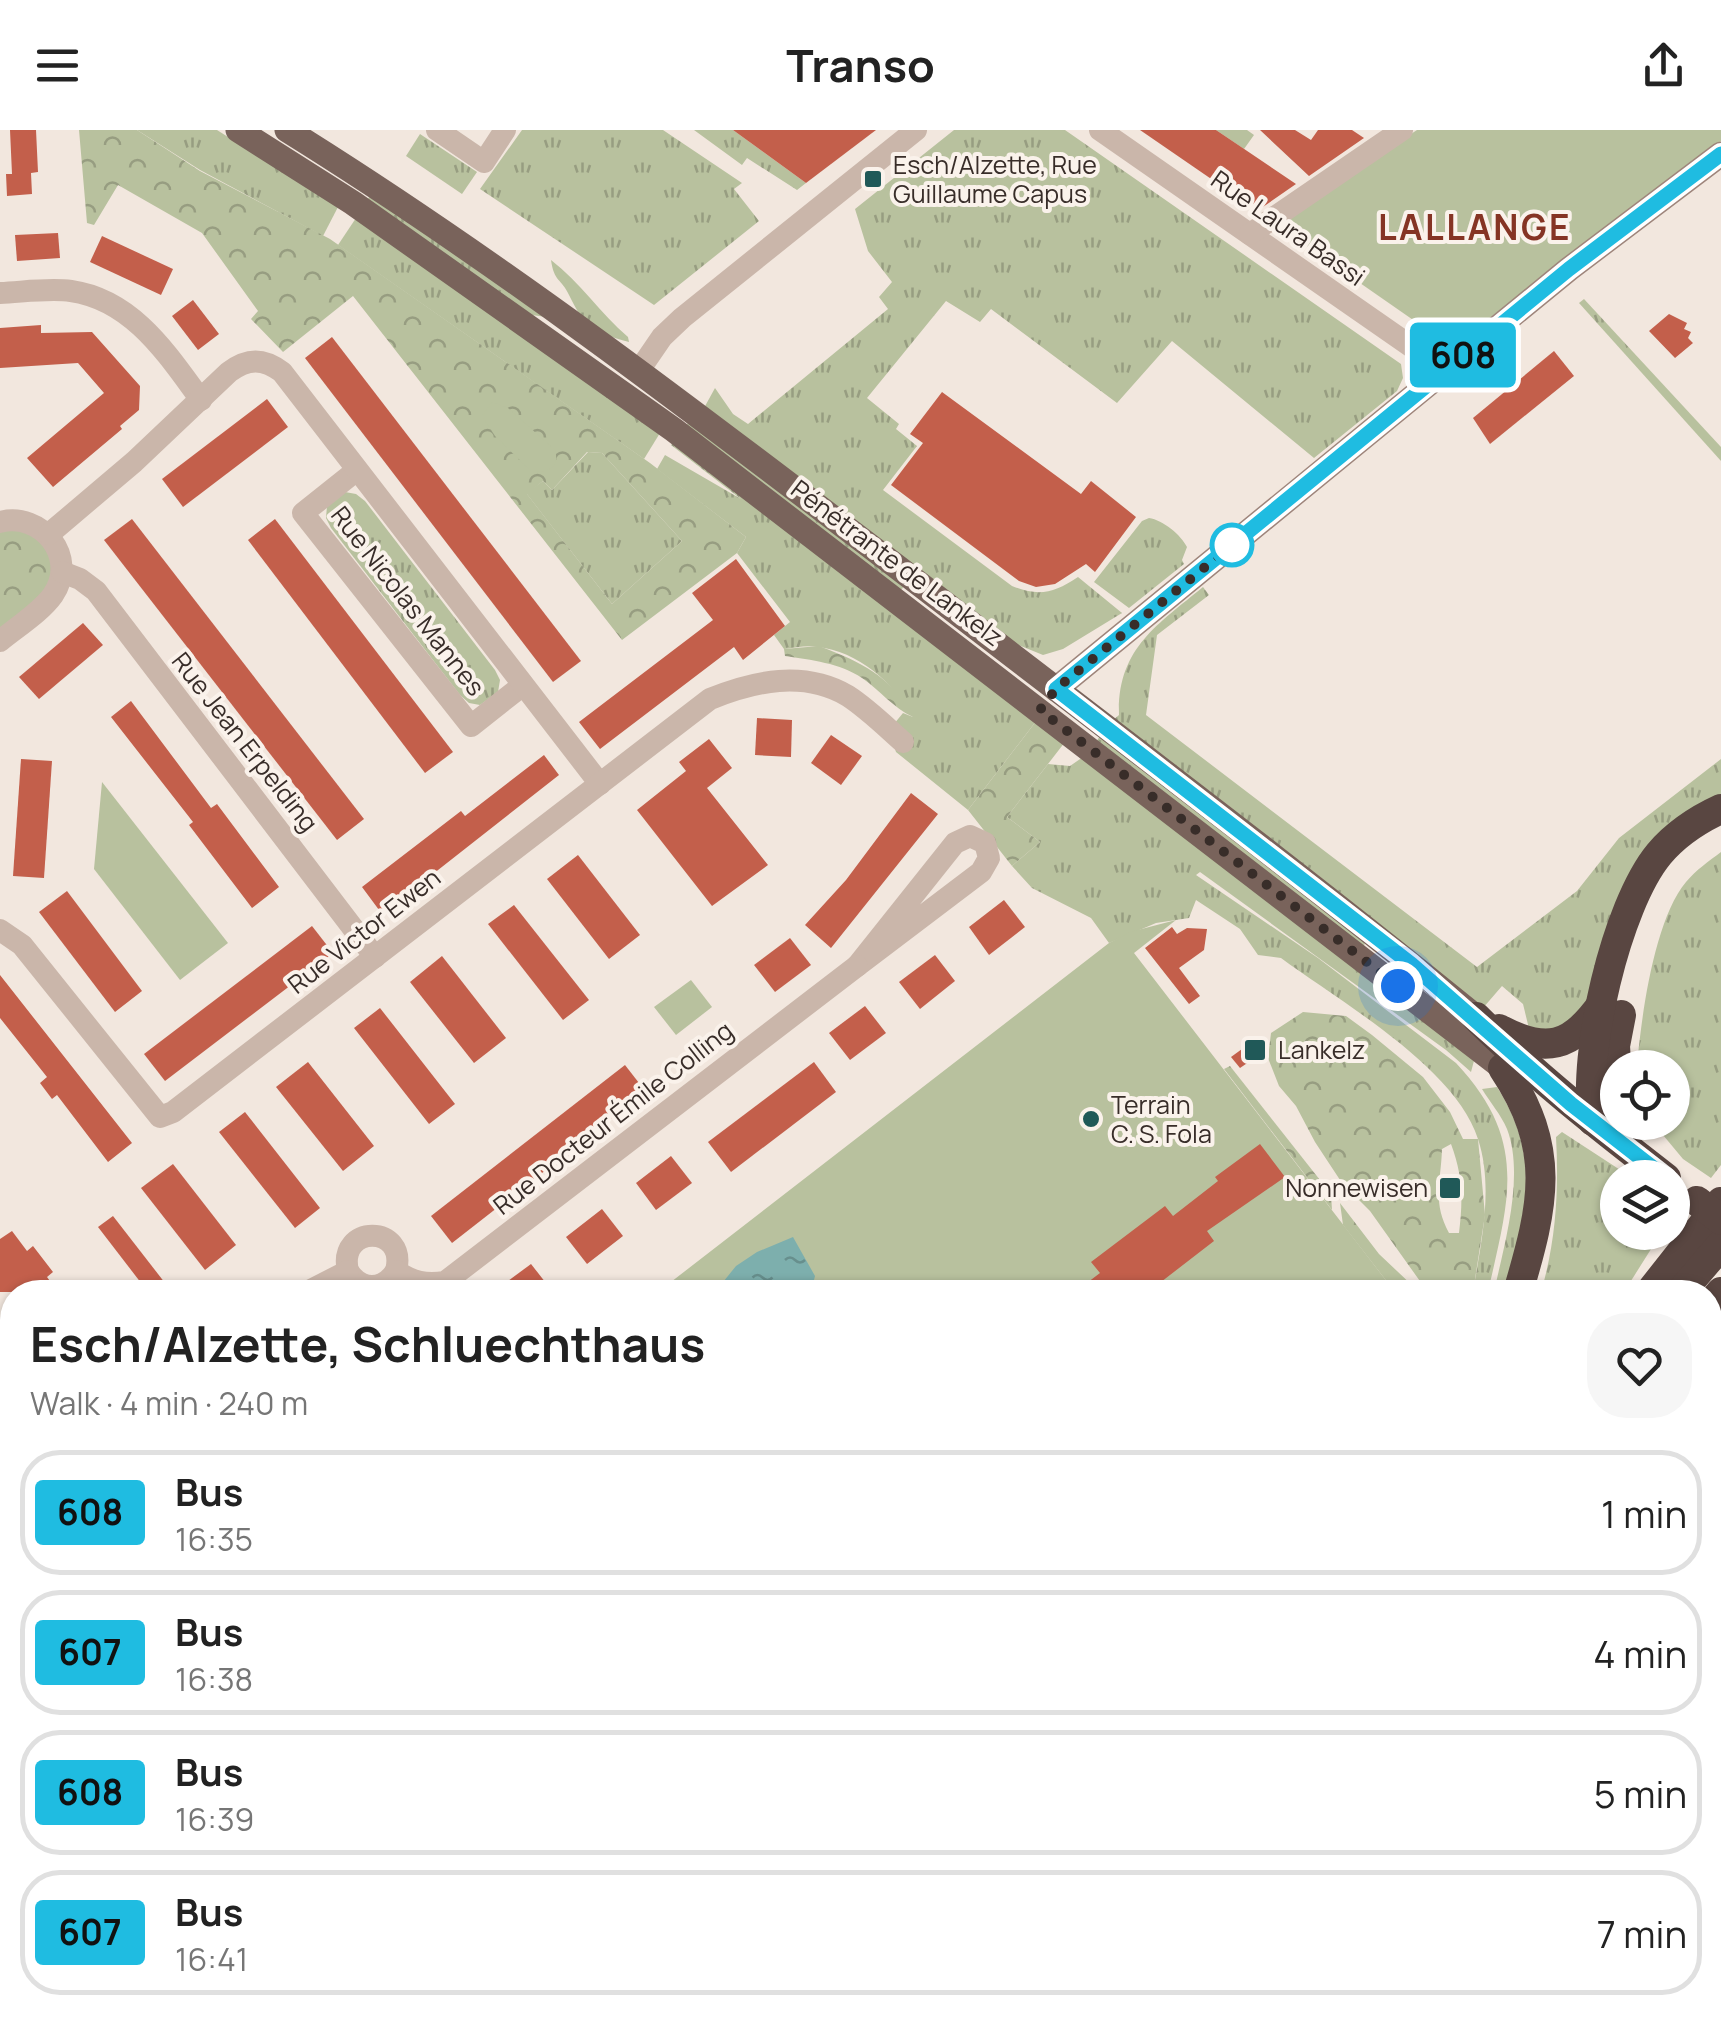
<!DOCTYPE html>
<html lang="en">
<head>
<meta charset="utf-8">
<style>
	body { margin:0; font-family:Manrope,sans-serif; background:#f6f6f6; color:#222; height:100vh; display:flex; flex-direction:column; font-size:38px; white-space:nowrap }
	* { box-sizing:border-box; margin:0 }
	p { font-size:32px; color:#767676 }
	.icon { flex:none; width:55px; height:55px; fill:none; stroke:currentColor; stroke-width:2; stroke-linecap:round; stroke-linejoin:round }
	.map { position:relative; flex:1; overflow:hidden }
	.details { position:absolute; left:0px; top:1150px; width:1722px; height:752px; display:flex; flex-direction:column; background:#fff; border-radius:40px 40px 0 0; box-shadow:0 2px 8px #0004 }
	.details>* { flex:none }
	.badge { padding:0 20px; border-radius:8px; font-size:35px; line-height:65px }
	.buttons { position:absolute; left:1600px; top:920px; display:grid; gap:20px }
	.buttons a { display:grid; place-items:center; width:90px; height:90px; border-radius:50%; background:#fff; box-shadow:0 2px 8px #0004; font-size:50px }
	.you { position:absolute; width:50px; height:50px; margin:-25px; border:8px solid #fff; border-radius:50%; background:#1a73e8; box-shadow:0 0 0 15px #1a73e833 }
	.map>.badge { position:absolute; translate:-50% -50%; box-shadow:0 0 0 5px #fff }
	.round { display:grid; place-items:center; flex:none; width:105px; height:105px; border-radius:40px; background:#f6f6f6 }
	.overview { display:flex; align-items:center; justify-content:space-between; height:170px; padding:0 30px }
	h1 { font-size:48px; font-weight:700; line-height:75px }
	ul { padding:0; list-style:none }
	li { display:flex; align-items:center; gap:30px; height:125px; margin:0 20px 15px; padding:0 10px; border:5px solid #e0e0e0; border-radius:40px }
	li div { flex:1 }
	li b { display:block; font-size:38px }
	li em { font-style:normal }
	li .badge { min-width:110px; font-weight:700; text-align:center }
	header { display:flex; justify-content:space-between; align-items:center; height:130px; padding:0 30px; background:#fff; font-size:45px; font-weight:700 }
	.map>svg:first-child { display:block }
</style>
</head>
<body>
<header><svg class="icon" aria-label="menu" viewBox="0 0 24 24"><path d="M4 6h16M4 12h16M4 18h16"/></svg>Transo<svg class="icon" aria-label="share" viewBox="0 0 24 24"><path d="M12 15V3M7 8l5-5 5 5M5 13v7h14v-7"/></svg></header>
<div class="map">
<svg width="1721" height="1902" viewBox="0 0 1721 1902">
	<defs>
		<pattern id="grass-tufts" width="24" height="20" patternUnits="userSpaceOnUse" patternTransform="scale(2.5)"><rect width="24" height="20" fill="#b8c19e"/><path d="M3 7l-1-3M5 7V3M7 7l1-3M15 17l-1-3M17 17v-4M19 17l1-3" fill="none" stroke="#979d81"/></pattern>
		<pattern id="forest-crowns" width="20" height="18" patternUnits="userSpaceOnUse" patternTransform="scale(2.5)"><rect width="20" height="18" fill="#b8c19e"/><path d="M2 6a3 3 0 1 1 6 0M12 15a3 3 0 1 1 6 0" fill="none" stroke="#979d81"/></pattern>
		<pattern id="water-ripples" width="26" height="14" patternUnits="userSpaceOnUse" patternTransform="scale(2.5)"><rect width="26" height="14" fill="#7dafad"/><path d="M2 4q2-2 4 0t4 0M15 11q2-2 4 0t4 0" fill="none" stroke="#678f8d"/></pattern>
	</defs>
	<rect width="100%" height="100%" fill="#f2e7de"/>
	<g fill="url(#grass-tufts)">
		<polygon points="137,0 217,0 338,77 323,106 200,40"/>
		<polygon points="522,0 663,0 742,53 734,59 759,91 654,175 480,59"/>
		<polygon points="694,0 733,0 806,53 797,60 747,28 742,35"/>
		<path d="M954,0H1065L1401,234L1403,248L1397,261L1314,328L1172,211L1117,273L991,179L980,192L946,171L867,268L899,294L896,299L917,316L883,360L1012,456C1039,467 1054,463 1078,447L1122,483L1063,519L1043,525L1006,510L704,278L715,258L733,284L748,294L888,179L879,167L892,152L868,121L855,79Z"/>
		<polygon points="420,4 477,42 462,64 406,26"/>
		<polygon points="371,65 546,187 532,185 366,71"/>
		<polygon points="356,88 660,303 644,329 338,115"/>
		<path d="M551,130C580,152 600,183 628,207L629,212C593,202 585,198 569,165C561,148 554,152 551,130Z"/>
		<polygon points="1584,169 1721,317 1721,331 1579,173"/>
		<polygon points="689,291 902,454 903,458 900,460 685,298"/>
		<path d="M674,313L1037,590L968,680L896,622L889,600L903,583L913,587C894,553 858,521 817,517C807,515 795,518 784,519L774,505L790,492L737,423L746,407L657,339L665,325L741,369L671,315Z"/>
		<polygon points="588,322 602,323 682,411 612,474 526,363 543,351 552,360"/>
		<polygon points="345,362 356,364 365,371 495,540 500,550 498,562 480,575 469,573 460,565 331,398 326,388 327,376"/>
		<path d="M1149,388C1163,390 1181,405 1187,417L1182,430L1184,434L1129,478L1094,452L1142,391Z"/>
		<path d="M1203,457L1209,465L1157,505L1146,585L1477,837L1577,761L1619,708L1721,629V670L1676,695L1591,874L1565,896L1531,907L1523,874L1502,856L1483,878L1112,591L1119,585C1117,519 1157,495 1203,457Z"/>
		<polygon points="1100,606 1365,810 1364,818 1096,612"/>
		<path d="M1083,627L1475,927L1471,942L1446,920L1200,742L1196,745L1318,828L1456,933C1529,1011 1509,1068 1488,1162H1473C1481,1113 1494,1058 1478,1009C1455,937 1342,873 1281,828L1258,825L1240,799L1196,770L1189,788L1156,793L1109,813L1091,788L1032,758L1012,736L1040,712L1007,687L1048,634L1070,636Z"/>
		<path d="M1721,722V1035L1711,1048L1683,1029L1653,993L1672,992V938L1637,937C1641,888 1654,790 1686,752C1696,740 1709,731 1721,722Z"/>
		<path d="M1497,957C1544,1031 1524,1083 1505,1162H1494C1504,1115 1525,1046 1507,999C1501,985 1490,972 1482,959Z"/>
		<path d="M1562,1002L1631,1047L1618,1048V1102L1655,1103L1658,1108L1624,1162H1541C1556,1111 1559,1060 1556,1007Z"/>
		<polygon points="1721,1183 1721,1306 1710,1310 1710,1196"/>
		<polygon points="1721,1325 1721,1376 1710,1385 1710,1330"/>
		<polygon points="673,1890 757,1890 753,1899 659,1902"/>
	</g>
	<g fill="url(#forest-crowns)" fill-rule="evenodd">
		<path d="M79,0H137L200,41L330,109L650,333L746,407L737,423L622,510L353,166L283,222L251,189L258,181L202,103L118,55L94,95L87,93ZM587,322L602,323L682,411L612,474L527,364L543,351L552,360Z"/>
		<polygon points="0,392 32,393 62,442 0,511"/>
		<path d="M819,516C866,534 884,544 916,584L913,587C893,578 880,560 862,548C840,533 811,530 785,526L784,519Z"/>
		<polygon points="1037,590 1065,612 1007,687 1040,712 1012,736 968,680"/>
		<path d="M1303,882L1346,886L1372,905L1423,947L1450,982L1463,1009H1478L1485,1085L1473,1162H1395L1343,1095L1340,1073L1379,1124L1415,1158L1422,1154L1370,1081L1342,1053L1315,1012L1296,976L1279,956L1268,928L1271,903ZM1451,1014C1463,1046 1463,1070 1459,1103H1449C1432,1072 1441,1052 1442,1019Z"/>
		<polygon points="1230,936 1331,1064 1332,1080 1224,939"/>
		<polygon points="1721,1412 1721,1902 1195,1902 1206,1890 1710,1890 1710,1422"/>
		<polygon points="757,1890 992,1890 981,1902 801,1902 790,1891 776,1902 736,1902 753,1899"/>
		<polygon points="1110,1890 1170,1890 1158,1902 1099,1902"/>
	</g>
	<g fill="#b8c19e">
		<polygon points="1216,0 1247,0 1254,5 1244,19"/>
		<polygon points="1417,0 1721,0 1721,11 1452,217 1281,98 1289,86"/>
		<path d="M492,272L508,278L555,320C560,338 548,342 532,342L495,306L482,286Z"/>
		<polygon points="102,652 228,813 180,850 94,739"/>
		<polygon points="1176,790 1134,823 1395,1162 658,1162 1109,813 1130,802"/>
		<polygon points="691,850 712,877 676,905 654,877"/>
	</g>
	<polygon fill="url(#water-ripples)" points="793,1107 815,1146 811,1162 715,1162 736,1136 757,1122"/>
	<g fill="#c35f4b">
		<polygon points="10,0 36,0 38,42 31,43 32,64 7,66 6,44 12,44"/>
		<polygon points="733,0 876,0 806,53"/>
		<polygon points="1140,0 1216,0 1296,54 1260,79 1223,50 1220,55"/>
		<polygon points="1260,0 1295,0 1311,10 1318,0 1352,0 1364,8 1309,46"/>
		<polygon points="58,103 60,128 17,131 15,105"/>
		<polygon points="102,106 173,139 161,165 90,132"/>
		<polygon points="193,170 219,204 198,220 172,186"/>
		<polygon points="1669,184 1687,193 1684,199 1691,202 1688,208 1693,213 1675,228 1649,201"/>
		<polygon points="41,195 41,203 92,202 140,256 139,280 120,296 122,299 53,357 27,328 104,263 78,233 0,238 0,198"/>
		<polygon points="332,207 581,531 553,552 305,228"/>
		<polygon points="1554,221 1574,246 1490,314 1473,288"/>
		<polygon points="942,262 1081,364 1091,351 1136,387 1095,442 1086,434 1055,454 1036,457 1019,451 891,355 923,313 910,304"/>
		<polygon points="267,269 288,297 183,377 162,349"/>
		<polygon points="132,389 364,689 337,710 104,410"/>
		<polygon points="275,389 453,622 425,643 248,410"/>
		<polygon points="736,429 785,496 743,530 734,517 600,619 579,592 713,490 692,463"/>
		<polygon points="83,493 103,515 39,569 19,547"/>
		<polygon points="131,571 211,678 217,674 279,757 252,778 189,695 193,692 111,587"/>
		<polygon points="757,588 792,590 791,627 755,625"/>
		<polygon points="831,605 862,626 841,655 811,633"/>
		<polygon points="709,609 732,638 707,658 768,735 712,776 637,680 686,641 679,632"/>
		<polygon points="544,625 559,645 382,784 362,757 461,681 465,686"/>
		<polygon points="21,629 52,631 44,748 13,746"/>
		<polygon points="911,663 938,684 831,818 805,795 846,750"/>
		<polygon points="578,725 640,805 609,829 547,749"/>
		<polygon points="67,761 142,861 115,882 39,782"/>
		<polygon points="1004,770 1025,797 989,825 969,797"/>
		<polygon points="514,775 589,870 563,890 488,794"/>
		<polygon points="312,796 333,823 165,951 144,924"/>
		<polygon points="1172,797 1177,804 1187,798 1207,799 1204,820 1179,838 1200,866 1189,874 1145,818"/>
		<polygon points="790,808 811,835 775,862 754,835"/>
		<polygon points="935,825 955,851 920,879 899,852"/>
		<polygon points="442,826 506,908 474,933 410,852"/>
		<polygon points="0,845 132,1013 108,1032 57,965 52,969 40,953 47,947 0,888"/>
		<polygon points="865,876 886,903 850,930 829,903"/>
		<polygon points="380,878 455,974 429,994 354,898"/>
		<polygon points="1253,911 1262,923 1240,938 1231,927"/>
		<polygon points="308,932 374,1016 343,1041 276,957"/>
		<polygon points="814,932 836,962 731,1042 708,1012"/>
		<polygon points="625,935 646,962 452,1113 431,1086"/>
		<polygon points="245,982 320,1078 295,1098 219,1002"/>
		<polygon points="1260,1014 1285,1047 1207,1101 1214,1111 1148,1162 1075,1162 1100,1143 1091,1132 1165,1076 1173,1086 1218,1051 1215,1047"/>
		<polygon points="671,1026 692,1053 656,1080 636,1053"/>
		<polygon points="173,1034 236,1115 205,1140 141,1058"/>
		<polygon points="602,1079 623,1106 587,1134 566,1107"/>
		<polygon points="113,1086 172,1162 148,1162 98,1097"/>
		<polygon points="12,1101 27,1121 33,1116 53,1142 47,1147 58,1162 0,1162 0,1109"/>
		<polygon points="531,1134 553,1162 494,1162 512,1148"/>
	</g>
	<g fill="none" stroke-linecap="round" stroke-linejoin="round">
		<g stroke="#cab6aa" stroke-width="22">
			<polyline points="437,0 484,32 505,0"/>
			<polyline points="1100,0 1445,240"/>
			<polyline points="1250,104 1402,0"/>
			<path d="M0,163C23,162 49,158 71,161C133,170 167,224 201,270"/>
			<polyline points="638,242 662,207 682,188 916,0"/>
			<polyline points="357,340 303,383 471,596 523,555"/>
			<path d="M0,392C41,381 79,427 53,465C41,482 17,497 0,511"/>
			<path d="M49,404L134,332L229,242C248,228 263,228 282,242L600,654"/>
			<polyline points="62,442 80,449 96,461 375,827"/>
			<polygon points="970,706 985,713 989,728 981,742 857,836 955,713"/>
			<path d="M0,800L22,815L160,987L173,982L710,569C754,551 804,540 848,566C868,579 886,597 903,612"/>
			<path d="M348,1141C337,1094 408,1094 396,1141"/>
			<path d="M348,1141C361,1161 383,1161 396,1141"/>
			<path d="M396,1141C413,1152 425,1155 445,1152L857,836"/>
			<polyline points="307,1162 348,1141"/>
			<polyline points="0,1367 12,1367"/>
			<polyline points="0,1444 12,1444"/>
		</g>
		<polyline stroke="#9e857b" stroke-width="25" points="1056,559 1569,139 1721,24"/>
		<g stroke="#79635b" stroke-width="25">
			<polyline points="238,0 353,73 674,300 1503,938"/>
			<path d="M287,0C509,138 718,300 926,459C1110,601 1296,740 1476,887"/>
		</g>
		<g stroke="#594641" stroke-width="30">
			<path d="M1476,887C1535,946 1600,997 1666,1048"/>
			<path d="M1499,899C1546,924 1571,918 1602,874"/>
			<path d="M1503,938C1557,1019 1544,1074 1518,1162"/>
			<polyline points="1618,961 1615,916 1621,885"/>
			<path d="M1593,991C1582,924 1616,776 1659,724C1676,704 1697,690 1721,679"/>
			<polyline points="1650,1162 1721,1072"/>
			<polyline points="1681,1162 1721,1115"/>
			<polyline points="1710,1175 1721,1162"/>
			<polyline points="1710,1320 1721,1315"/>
			<polyline points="1025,1902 1036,1890"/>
			<polyline points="1067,1902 1078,1890"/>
		</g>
		<polyline stroke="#594641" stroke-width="30" points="1697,1071 1721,1090"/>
	</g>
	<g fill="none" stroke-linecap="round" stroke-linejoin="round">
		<g stroke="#fff" stroke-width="22">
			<polyline id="line" points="1666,1048 1571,974 1411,834 1056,559 1569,139 1721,24"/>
		</g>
		<use href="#line" stroke="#1fbce1" stroke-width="15"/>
		<polyline stroke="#382d29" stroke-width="10" stroke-dasharray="0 18" points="1232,415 1056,559 1040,580 1398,856"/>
	</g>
	<g fill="#205958" stroke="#faf2eb" stroke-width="4">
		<rect x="863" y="39" width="20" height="20" rx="5"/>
		<rect x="1243" y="908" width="24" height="24" rx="5"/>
		<circle cx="1091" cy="989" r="10"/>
		<rect x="1438" y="1046" width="24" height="24" rx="5"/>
	</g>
	<circle fill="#fff" stroke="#1fbce1" stroke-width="5" cx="1232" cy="415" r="20"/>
	<g text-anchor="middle" stroke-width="8" stroke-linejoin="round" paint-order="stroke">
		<g font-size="25" fill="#382d29" stroke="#faf2eb" text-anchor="start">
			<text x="893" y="44">Esch/Alzette, Rue<tspan x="893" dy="29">Guillaume Capus</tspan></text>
			<text x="1278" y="929">Lankelz</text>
			<text x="1111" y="984">Terrain<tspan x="1111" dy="29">C. S. Fola</tspan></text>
			<text x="1428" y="1067" text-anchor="end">Nonnewisen</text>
		</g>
		<g font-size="25" fill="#382d29" stroke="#faf2eb">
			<text transform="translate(1288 98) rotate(35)" y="9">Rue Laura Bassi</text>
			<text transform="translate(897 433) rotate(37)" y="9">Pénétrante de Lankelz</text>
			<text transform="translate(408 471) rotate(52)" y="9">Rue Nicolas Mannes</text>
			<text transform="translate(245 612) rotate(52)" y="9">Rue Jean Erpelding</text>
			<text transform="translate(364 801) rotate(-38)" y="9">Rue Victor Ewen</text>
			<text transform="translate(613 988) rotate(-38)" y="9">Rue Docteur Émile Colling</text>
		</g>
		<g font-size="35" font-weight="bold" letter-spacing="2.5" fill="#853424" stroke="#faf2eb">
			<text x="1475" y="110">LALLANGE</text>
		</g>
	</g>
</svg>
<div class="buttons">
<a><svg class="icon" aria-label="locate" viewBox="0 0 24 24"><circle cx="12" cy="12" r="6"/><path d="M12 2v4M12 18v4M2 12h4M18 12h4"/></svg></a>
<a><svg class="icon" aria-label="layers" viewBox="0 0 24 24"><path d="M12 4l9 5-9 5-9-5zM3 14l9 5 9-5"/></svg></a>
</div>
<div class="you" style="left:1398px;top:856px"></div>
<b class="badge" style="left:1463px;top:225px;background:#1fbce1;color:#111">608</b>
<section class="details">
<div class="overview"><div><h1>Esch/Alzette, Schluechthaus</h1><p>Walk · 4 min · 240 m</p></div><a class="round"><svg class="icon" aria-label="heart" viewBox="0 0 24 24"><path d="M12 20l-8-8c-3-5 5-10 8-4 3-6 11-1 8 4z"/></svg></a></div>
<ul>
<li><span class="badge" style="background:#1fbce1;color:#111">608</span><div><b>Bus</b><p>16:35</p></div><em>1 min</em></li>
<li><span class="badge" style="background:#1fbce1;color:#111">607</span><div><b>Bus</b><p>16:38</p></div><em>4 min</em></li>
<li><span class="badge" style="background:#1fbce1;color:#111">608</span><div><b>Bus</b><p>16:39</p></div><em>5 min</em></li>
<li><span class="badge" style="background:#1fbce1;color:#111">607</span><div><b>Bus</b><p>16:41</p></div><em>7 min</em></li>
</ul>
</section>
</div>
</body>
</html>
